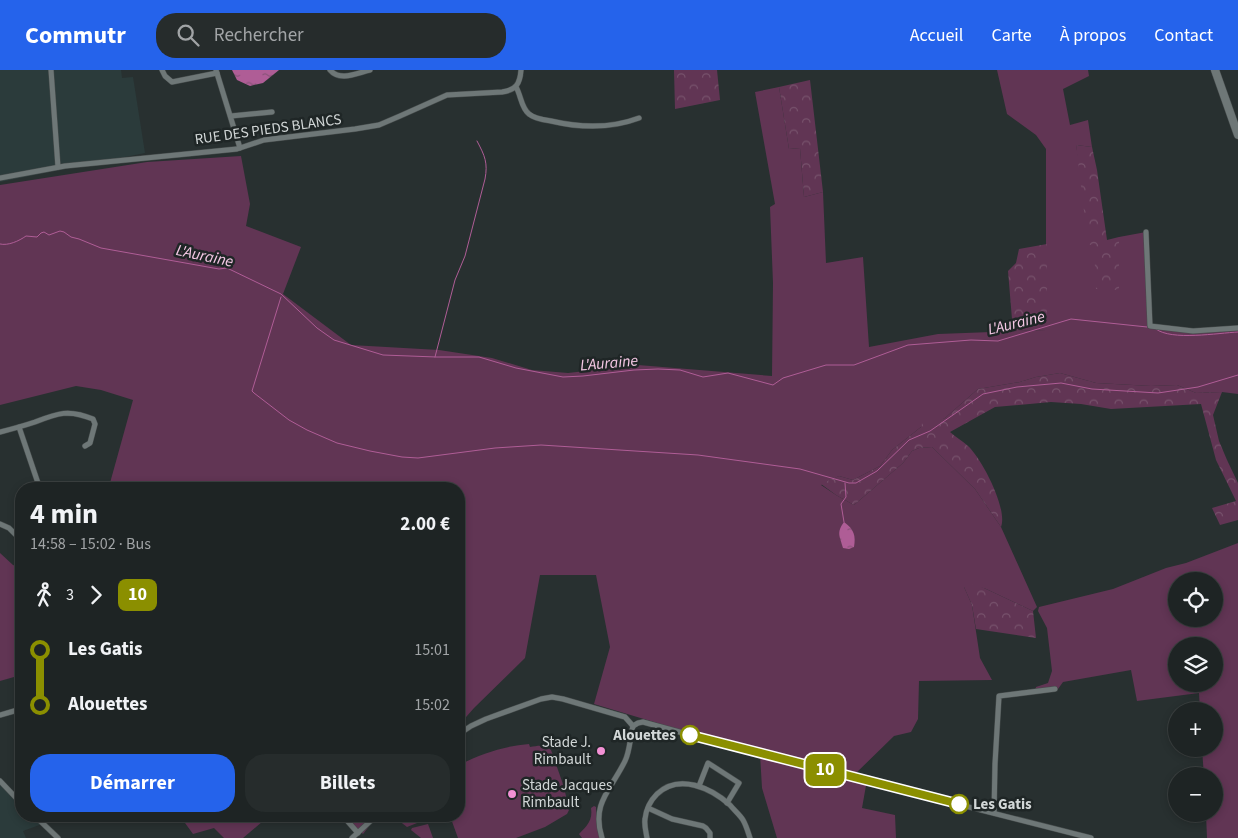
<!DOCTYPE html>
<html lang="fr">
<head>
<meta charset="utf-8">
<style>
	body { margin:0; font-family:"Source Sans 3",sans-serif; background:#262c2c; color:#f1f3f6; height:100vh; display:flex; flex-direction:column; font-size:19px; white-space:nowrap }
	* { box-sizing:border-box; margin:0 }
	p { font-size:16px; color:#a1a4a6 }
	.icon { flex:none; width:28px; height:28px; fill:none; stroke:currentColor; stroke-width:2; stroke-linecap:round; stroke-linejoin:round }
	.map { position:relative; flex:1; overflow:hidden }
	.details { position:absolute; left:15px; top:412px; width:450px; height:340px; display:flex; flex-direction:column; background:#1e2424; border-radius:20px; box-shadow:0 2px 8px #0003,0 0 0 1px #3c4141 }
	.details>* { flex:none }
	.badge { padding:0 10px; border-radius:8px; font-size:18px; line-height:32px }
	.controls { position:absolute; left:1168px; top:502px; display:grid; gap:10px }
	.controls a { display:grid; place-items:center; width:55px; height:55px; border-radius:50%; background:#1e2424; box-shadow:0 2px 8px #0003,0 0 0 1px #3c4141; font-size:25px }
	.map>.badge { position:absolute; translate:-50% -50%; box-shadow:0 0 0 2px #fff }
	.legs { display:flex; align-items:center; gap:8px; height:55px; padding:0 15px; font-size:16px }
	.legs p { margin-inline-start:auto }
	.overview { display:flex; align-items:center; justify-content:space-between; height:85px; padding:0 15px }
	h1 { font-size:28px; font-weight:700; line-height:38px }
	.cta { display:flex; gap:10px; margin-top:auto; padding:10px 15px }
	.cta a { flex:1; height:58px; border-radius:20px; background:#2563eb; color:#fff; font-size:20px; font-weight:700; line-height:58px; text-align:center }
	.cta a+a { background:#262c2c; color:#f1f3f6 }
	ul { padding:0 15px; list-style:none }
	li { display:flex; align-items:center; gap:18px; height:55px; font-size:19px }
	li i { display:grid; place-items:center; width:8px; height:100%; margin:0 6px; background:currentColor }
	li i::after { content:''; width:12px; height:12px; margin:-6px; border:4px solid; border-radius:50%; background:#1e2424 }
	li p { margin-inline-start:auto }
	li:first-child i { background:linear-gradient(#0000 50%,currentColor 0) }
	li:last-child i { background:linear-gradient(currentColor 50%,#0000 0) }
	header { display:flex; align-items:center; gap:30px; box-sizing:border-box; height:70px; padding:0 25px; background:#2563eb; color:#fff }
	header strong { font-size:24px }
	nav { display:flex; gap:28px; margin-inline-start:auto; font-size:18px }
	.search { width:350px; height:45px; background:#262c2c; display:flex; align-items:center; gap:12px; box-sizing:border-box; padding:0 18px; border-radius:20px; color:#a1a4a6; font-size:19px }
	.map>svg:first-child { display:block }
</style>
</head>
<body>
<header>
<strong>Commutr</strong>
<div class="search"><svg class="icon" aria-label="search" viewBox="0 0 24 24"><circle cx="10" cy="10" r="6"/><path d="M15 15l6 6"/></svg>Rechercher</div>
<nav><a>Accueil</a><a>Carte</a><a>À propos</a><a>Contact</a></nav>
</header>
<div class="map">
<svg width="1238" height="768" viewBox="0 0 1238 768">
	<defs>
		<pattern id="forest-crowns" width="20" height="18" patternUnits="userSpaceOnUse" patternTransform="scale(1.25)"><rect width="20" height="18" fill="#613554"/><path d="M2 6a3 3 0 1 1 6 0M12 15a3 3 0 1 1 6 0" fill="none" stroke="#77526c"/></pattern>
		<pattern id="water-ripples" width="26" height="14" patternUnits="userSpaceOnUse" patternTransform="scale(1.25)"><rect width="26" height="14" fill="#af5d96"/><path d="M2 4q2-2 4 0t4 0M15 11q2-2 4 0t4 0" fill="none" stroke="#885378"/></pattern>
	</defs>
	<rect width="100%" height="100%" fill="#283030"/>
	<g fill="#2b3b3b">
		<polygon points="0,0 121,0 122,8 133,7 145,83 0,112"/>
		<polygon points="0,711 21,733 21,746 35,746 42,754 23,761 26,768 0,768"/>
	</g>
	<g fill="#613554" fill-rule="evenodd">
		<polygon points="997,0 1088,0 1089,6 1063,19 1070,55 1088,50 1092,77 1076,75 1094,176 1118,219 1119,167 1146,162 1150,256 1193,261 1238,258 1238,324 1222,322 1196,323 1177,315 1151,316 1096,313 1060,303 1036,307 1020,312 978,319 945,348 941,350 936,350 921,357 892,380 880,396 853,410 839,406 821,415 836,425 854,435 903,393 912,381 919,378 932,377 975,419 1001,457 1037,537 1033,541 984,518 964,517 972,535 980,588 992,610 919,611 918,649 911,662 894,666 853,706 867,710 862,738 895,745 896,768 777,768 762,718 760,684 594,634 610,577 596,505 540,505 525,588 474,638 459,655 459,419 120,419 120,414 110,413 133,330 101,320 76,316 0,335 0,115 147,92 241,86 250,134 246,156 301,177 283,224 351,275 439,280 492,288 532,300 568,303 638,295 772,306 773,213 770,137 775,134 755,22 779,17 789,79 800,78 804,127 823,122 826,193 863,187 869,277 938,264 1046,260 1046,79 1036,65 1007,44"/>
		<path d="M1238,473V768H1207L1206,744H1214V706H1204L1202,679H1214V641H1200L1199,623L1137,631L1131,600L1063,612L1058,619L1035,622L1036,617L1048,613L1052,601L1047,558L1038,541L1039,537L1113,519L1166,498L1186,493ZM1176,511H1214V549H1176ZM1176,576H1214V614H1176Z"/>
		<polygon points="0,483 13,495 21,498 21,605 0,611"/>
		<path d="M529,674L530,677C538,676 545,674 551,680L564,717L569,740L567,744L545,757L516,768H458L450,746H459V695C481,684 504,676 529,674Z"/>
		<path d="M594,736L596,737V739L597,756L600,768H582L579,764C587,756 593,750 591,738Z"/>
		<polygon points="180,746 269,746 243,768 224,768 214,758 193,764"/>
		<polygon points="345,746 377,746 363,764"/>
		<polygon points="393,746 426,746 427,749 407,757"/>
		<polygon points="428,754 433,768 421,768 411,760 412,758"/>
	</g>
	<g fill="url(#forest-crowns)">
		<polygon points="674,0 717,0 720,30 675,39"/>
		<polygon points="810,10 823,122 804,127 800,78 789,79 779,17"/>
		<polygon points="1076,75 1092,77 1097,100 1107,170 1119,167 1119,220 1096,219 1094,176 1088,174"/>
		<polygon points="1047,174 1047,260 1013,261 1008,201 1016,193 1019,179"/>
		<path d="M1060,303L1096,313L1151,316L1177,315L1196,323L1222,322L1213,345L1219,371L1227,390L1238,413V450L1220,455L1212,438L1236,431L1216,390L1201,334L1111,339L1081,334L1051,332L995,337L950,362C955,367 963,371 968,376C982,389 1008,439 1001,457L975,419L932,377L919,378L912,381L903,393L854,435L836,425L821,414L839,406L853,410L880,396L892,380L921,357L923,350C931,348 938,351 945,348L978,319L1020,312L1036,307Z"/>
		<polygon points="970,514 984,518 1033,541 1036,568 976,559 972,535 964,517"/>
	</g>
	<g fill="url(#water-ripples)">
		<polygon points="232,0 279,0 263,13 250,16 237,10"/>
		<path d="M844,452C854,459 856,466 854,477L849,479L843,478C840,466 836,463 844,452Z"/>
	</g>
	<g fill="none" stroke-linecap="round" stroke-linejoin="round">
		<g stroke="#af5d96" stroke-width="1">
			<path d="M0,174C8,176 19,171 26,166L37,167L41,163L44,162L49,165L60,161L64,162L71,167L79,169L101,178L219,199L227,198L281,224L317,258L334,270L383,285L436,287H479L516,298L563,307L583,306L634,300L658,299L680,300L703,307L728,303L773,315L783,308L826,295H854L908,275L971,270L998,271L1071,249L1147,257"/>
			<polyline points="281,227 252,321 254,323 289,350 307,360 337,373 370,381 402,387 418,388 495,378 541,375 698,385 800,399 849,413 856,413 877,401 909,370 930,361 983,324 1017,317 1061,313 1092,319 1158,323 1198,317 1238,305"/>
			<path d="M1156,259C1171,271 1218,263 1238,262"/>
			<path d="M435,287L455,210L465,186L485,109C488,93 485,86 477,71"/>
			<polyline points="844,452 841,434 846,427 845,413"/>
		</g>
		<g stroke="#474d4d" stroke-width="6">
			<g id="street">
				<polyline points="51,0 58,97"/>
				<polyline points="162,0 165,6 172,12 217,3"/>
				<polyline points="216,0 240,78"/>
				<path d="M330,0C340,12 357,3 370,0"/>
				<path d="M516,17C521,25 521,38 529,44C535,49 544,50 551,51C581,58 610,59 639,48"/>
				<polyline points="231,46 272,42"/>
				<path d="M0,108L65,96L237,79L264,70L355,59L379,55L400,46L447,25L502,22C516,20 520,14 521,0"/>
				<polyline points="1146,162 1150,256 1193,261 1238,258"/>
				<polyline points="19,357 40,419"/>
				<path d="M0,362C12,359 23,356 35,352C58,343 69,339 93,349L95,354L90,373L85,376"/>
				<polyline points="0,454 9,458 21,470"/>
				<polyline points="0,645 21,639"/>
				<polyline points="633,656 638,653 643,652 760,684 1091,768"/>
				<polyline points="459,664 471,656 486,649 541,629 552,627 563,629 625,647 633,656"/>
				<polyline points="0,711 21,733"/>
				<polyline points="699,716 708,693 739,713 727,733"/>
				<polyline points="648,738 672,749 703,756 706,758 710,763 710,768"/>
				<polyline points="994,743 995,694 999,626 1055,619"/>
				<polyline points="35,746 58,768"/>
				<polyline points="343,746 358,763"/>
				<polyline points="352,768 376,746"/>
				<path d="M602,768C591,733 611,720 625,691C630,681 630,667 633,656"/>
				<path d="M647,768C646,762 644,755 645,749C646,739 650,731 657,724C679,703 711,718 730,735C734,740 740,745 743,750C746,755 748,762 750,768"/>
			</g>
		</g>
		<g stroke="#474d4d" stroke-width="9">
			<polyline id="secondary" points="1215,0 1238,65"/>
		</g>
		<use href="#street" stroke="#6e7777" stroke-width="5"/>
		<use href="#secondary" stroke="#6e7777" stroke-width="8"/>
	</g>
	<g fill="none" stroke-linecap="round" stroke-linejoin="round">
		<g stroke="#fff" stroke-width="11">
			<polyline id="line-1" points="690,665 959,734"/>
		</g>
		<use href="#line-1" stroke="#8b8f00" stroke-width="8"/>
	</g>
	<g fill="#fff" stroke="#8b8f00" stroke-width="2.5">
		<circle cx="690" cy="665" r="9"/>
		<circle cx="959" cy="734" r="9"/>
	</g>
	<g fill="#f391d5" stroke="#1f2626" stroke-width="2">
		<circle cx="601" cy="681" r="5"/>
		<circle cx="512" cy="724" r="5"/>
	</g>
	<g text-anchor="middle" stroke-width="5" stroke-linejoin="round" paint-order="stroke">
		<g font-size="15" fill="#d2d7d7" stroke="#1f2626">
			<text transform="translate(268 59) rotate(-8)" y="5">RUE DES PIEDS BLANCS</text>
		</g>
		<g font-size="15" font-weight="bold" fill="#d2d7d7" stroke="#1f2626" text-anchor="end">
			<text x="676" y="670">Alouettes</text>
			<text x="973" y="739" text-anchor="start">Les Gatis</text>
		</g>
		<g font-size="15" fill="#d2d7d7" stroke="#1f2626" text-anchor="end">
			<text x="591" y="677">Stade J.<tspan x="591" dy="17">Rimbault</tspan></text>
			<text x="522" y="720" text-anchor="start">Stade Jacques<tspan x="522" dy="17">Rimbault</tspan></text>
		</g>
		<g font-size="16" font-style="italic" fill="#f6c9e6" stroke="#1f2626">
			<text transform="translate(205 185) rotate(12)" y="6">L'Auraine</text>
			<text transform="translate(1016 252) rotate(-14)" y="6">L'Auraine</text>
			<text transform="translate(609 292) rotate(-5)" y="6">L'Auraine</text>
		</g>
	</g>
</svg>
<div class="controls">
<a><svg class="icon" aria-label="locate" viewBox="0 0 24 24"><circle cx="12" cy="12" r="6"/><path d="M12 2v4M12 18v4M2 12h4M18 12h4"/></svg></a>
<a><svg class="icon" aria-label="layers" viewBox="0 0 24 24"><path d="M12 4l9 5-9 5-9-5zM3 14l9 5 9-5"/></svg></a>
<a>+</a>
<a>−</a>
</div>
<b class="badge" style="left:825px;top:700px;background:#8b8f00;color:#fff">10</b>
<section class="details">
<div class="overview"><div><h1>4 min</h1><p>14:58 – 15:02 · Bus</p></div><b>2.00 €</b></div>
<div class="legs"><svg class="icon" aria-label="walk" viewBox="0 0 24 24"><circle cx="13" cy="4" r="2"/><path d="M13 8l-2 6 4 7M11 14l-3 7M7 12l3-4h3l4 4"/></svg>3<svg class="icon" aria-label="forward" viewBox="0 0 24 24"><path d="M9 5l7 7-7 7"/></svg><b class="badge" style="background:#8b8f00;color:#fff">10</b></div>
<ul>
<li><i style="color:#8b8f00"></i><b>Les Gatis</b><p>15:01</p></li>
<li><i style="color:#8b8f00"></i><b>Alouettes</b><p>15:02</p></li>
</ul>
<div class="cta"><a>Démarrer</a><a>Billets</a></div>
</section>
</div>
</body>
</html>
